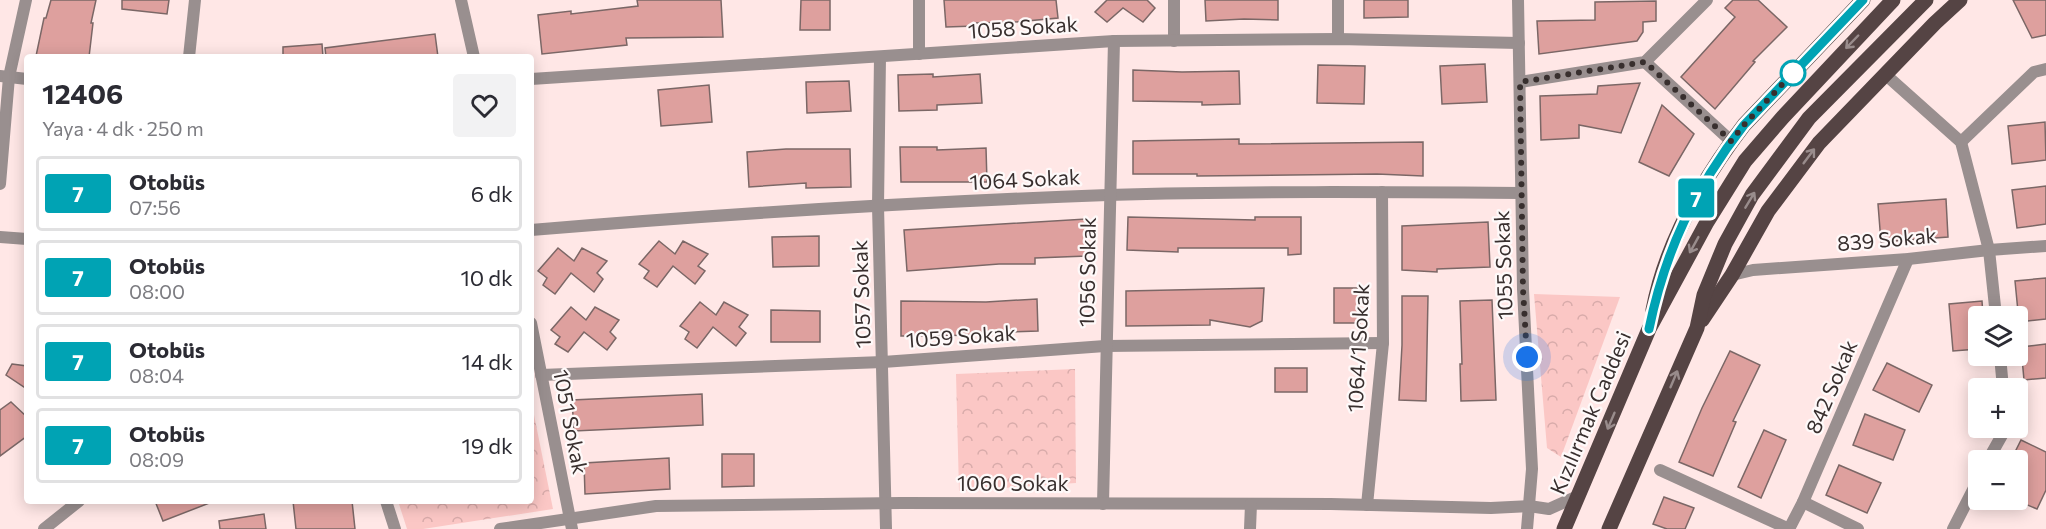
<!DOCTYPE html>
<html lang="tr">
<head>
<meta charset="utf-8">
<style>
	body { margin:0; font-family:Commissioner,sans-serif; background:#f2f2f3; color:#2b2b33; height:100vh; display:flex; flex-direction:column; font-size:22px; white-space:nowrap }
	* { box-sizing:border-box; margin:0 }
	p { font-size:20px; color:#7c7c81 }
	.icon { flex:none; width:33px; height:33px; fill:none; stroke:currentColor; stroke-width:2; stroke-linecap:round; stroke-linejoin:round }
	.map { position:relative; flex:1; overflow:hidden }
	.sheet { position:absolute; left:24px; top:54px; width:510px; height:450px; display:flex; flex-direction:column; background:#fff; border-radius:6px; box-shadow:0 3px 15px #0003 }
	.sheet>* { flex:none }
	.badge { padding:0 12px; border-radius:4px; font-size:21px; line-height:39px }
	.buttons { position:absolute; left:1968px; top:306px; display:grid; gap:12px }
	.buttons a { display:grid; place-items:center; width:60px; height:60px; border-radius:6px; background:#fff; box-shadow:0 3px 15px #0003; font-size:30px }
	.you { position:absolute; width:30px; height:30px; margin:-15px; border:4px solid #fff; border-radius:50%; background:#1a73e8; box-shadow:0 0 0 9px #1a73e833 }
	.map>.badge { position:absolute; translate:-50% -50%; box-shadow:0 0 0 3px #fff }
	.round { display:grid; place-items:center; flex:none; width:63px; height:63px; border-radius:6px; background:#f2f2f3 }
	.headline { display:flex; align-items:center; justify-content:space-between; height:102px; padding:0 18px }
	h1 { font-size:28px; font-weight:700; line-height:45px }
	ul { padding:0; list-style:none }
	li { display:flex; align-items:center; gap:18px; height:75px; margin:0 12px 9px; padding:0 6px; border:3px solid #e1e1e2; border-radius:6px }
	li div { flex:1 }
	li b { display:block; font-size:22px }
	li em { font-style:normal }
	li .badge { min-width:66px; font-weight:700; text-align:center }
	.map>svg:first-child { display:block }
</style>
</head>
<body>
<div class="map">
<svg width="2046" height="529" viewBox="0 0 2046 529">
	<defs>
		<pattern id="park-crowns" width="20" height="18" patternUnits="userSpaceOnUse" patternTransform="scale(1.5)"><rect width="20" height="18" fill="#fbc7c5"/><path d="M2 6a3 3 0 1 1 6 0M12 15a3 3 0 1 1 6 0" fill="none" stroke="#d8abaa"/></pattern>
	</defs>
	<rect width="100%" height="100%" fill="#ffe7e6"/>
	<g fill="url(#park-crowns)">
		<polygon points="1534,294 1620,297 1561,457 1547,448"/>
		<polygon points="1075,369 1076,483 959,491 956,374"/>
		<polygon points="531,400 553,509 423,529 407,529 398,501 531,501"/>
	</g>
	<g fill="#dea09e" stroke="#7b6766" stroke-width="1.5">
		<polygon points="51,0 96,0 91,23 93,23 89,57 36,56 44,18 46,18"/>
		<polygon points="122,0 169,0 167,14 122,9"/>
		<polygon points="637,0 721,0 723,37 626,38 627,45 542,54 538,15 571,11 571,14 638,6"/>
		<polygon points="801,0 830,0 830,30 800,30"/>
		<polygon points="944,0 1056,0 1058,18 1015,22 975,23 975,26 946,27"/>
		<polygon points="1107,0 1147,0 1155,8 1143,22 1123,8 1107,22 1095,12"/>
		<polygon points="1205,0 1278,0 1278,20 1244,19 1206,21"/>
		<polygon points="1364,0 1408,0 1408,17 1364,18"/>
		<polygon points="1733,0 1758,0 1787,27 1753,61 1755,62 1715,109 1681,77 1735,17 1725,8"/>
		<polygon points="2013,0 2046,0 2046,35 2032,38"/>
		<polygon points="1656,1 1656,21 1643,22 1643,32 1637,41 1539,54 1537,21 1595,20 1595,2"/>
		<polygon points="435,34 438,57 326,57 325,48"/>
		<polygon points="322,44 323,57 283,57 283,47"/>
		<polygon points="1485,64 1487,102 1442,104 1440,66"/>
		<polygon points="1318,65 1365,66 1364,104 1317,103"/>
		<polygon points="1133,70 1182,72 1239,71 1240,104 1202,105 1202,102 1133,101"/>
		<polygon points="933,74 933,77 980,74 982,103 937,105 937,110 899,111 898,75"/>
		<polygon points="849,81 851,111 807,113 806,82"/>
		<polygon points="1640,83 1621,133 1579,125 1579,138 1541,140 1540,96 1597,94 1598,86"/>
		<polygon points="709,85 712,122 661,126 658,90"/>
		<polygon points="1662,105 1694,134 1669,176 1639,162"/>
		<polygon points="2045,122 2046,160 2012,164 2008,126"/>
		<polygon points="1239,139 1239,144 1423,142 1423,176 1377,174 1197,176 1197,174 1133,174 1133,141"/>
		<polygon points="900,147 937,147 937,150 986,148 987,182 901,182"/>
		<polygon points="786,149 850,149 851,187 806,188 806,183 749,187 747,152"/>
		<polygon points="2046,186 2046,224 2017,228 2012,190"/>
		<polygon points="1946,199 1948,237 1881,242 1878,204"/>
		<polygon points="1128,217 1255,220 1255,217 1301,217 1301,254 1288,255 1288,248 1178,248 1178,252 1127,250"/>
		<polygon points="1086,219 1087,256 1035,258 1035,264 999,264 907,271 904,230"/>
		<polygon points="1488,222 1490,267 1437,269 1437,272 1402,270 1402,226"/>
		<polygon points="819,236 819,266 773,267 772,237"/>
		<polygon points="659,241 675,254 683,241 708,254 698,266 705,271 695,284 673,266 657,287 644,278 649,271 639,264"/>
		<polygon points="558,248 574,261 582,248 607,261 597,273 603,279 594,292 571,273 555,294 543,285 547,278 538,271"/>
		<polygon points="2046,278 2046,319 2019,322 2015,281"/>
		<polygon points="1264,288 1262,321 1250,327 1210,320 1210,325 1126,326 1126,291"/>
		<polygon points="1334,288 1359,288 1360,323 1334,323"/>
		<polygon points="1402,296 1428,296 1426,401 1399,400 1402,345"/>
		<polygon points="1037,299 1038,331 987,333 987,335 901,336 901,301 986,302"/>
		<polygon points="1492,300 1496,400 1461,401 1460,364 1462,364 1460,301"/>
		<polygon points="1982,301 1983,316 1978,316 1978,349 1953,351 1949,304"/>
		<polygon points="700,302 716,315 724,302 748,315 739,327 746,333 736,346 713,327 697,348 685,339 689,332 680,326"/>
		<polygon points="571,307 586,320 595,307 619,320 610,332 616,338 607,350 584,332 568,352 555,344 560,337 551,330"/>
		<polygon points="771,310 820,311 820,342 771,342"/>
		<polygon points="2046,344 2046,378 2024,380 2021,347"/>
		<polygon points="1730,351 1760,365 1733,421 1736,422 1713,476 1679,462 1702,408"/>
		<polygon points="1887,363 1932,385 1919,412 1873,390"/>
		<polygon points="12,364 27,366 27,389 6,375"/>
		<rect x="1275" y="368" width="32" height="24"/>
		<polygon points="702,394 703,425 574,431 572,400"/>
		<polygon points="11,402 27,417 27,436 0,456 0,410"/>
		<polygon points="1865,414 1905,430 1893,460 1853,445"/>
		<polygon points="1764,430 1786,440 1761,498 1738,487"/>
		<polygon points="2021,440 2046,452 2046,490 2037,509 2018,501 2018,460 2011,460"/>
		<polygon points="722,454 754,454 754,486 722,487"/>
		<polygon points="669,458 670,489 585,494 584,463"/>
		<polygon points="1839,465 1881,483 1867,513 1826,495"/>
		<polygon points="1664,497 1694,508 1685,529 1667,529 1653,524"/>
		<polygon points="155,501 212,501 212,502 163,521"/>
		<polygon points="293,501 352,501 355,529 296,529"/>
		<polygon points="264,514 266,529 220,529 219,521"/>
	</g>
	<g fill="none" stroke-linecap="round" stroke-linejoin="round">
		<g stroke="#998f8f" stroke-width="12">
			<polyline points="461,0 474,57"/>
			<polyline points="919,0 919,54"/>
			<polyline points="1174,0 1174,41"/>
			<polyline points="1338,0 1338,39"/>
			<polyline points="1518,0 1523,289 1532,469 1527,529"/>
			<polyline points="189,57 195,0"/>
			<polyline points="880,57 878,206 886,529"/>
			<polyline points="1645,62 1731,141"/>
			<polyline points="1886,75 1961,142 1989,250 1996,316"/>
			<polyline points="0,76 27,79"/>
			<polyline points="531,79 1114,41 1338,39 1519,43"/>
			<polyline points="1520,82 1645,62 1707,0"/>
			<polyline points="1961,142 2034,72 2046,69"/>
			<path d="M531,230C723,214 915,202 1108,195C1246,191 1384,192 1521,193"/>
			<polyline points="0,237 27,239"/>
			<polyline points="1732,275 1753,270 1908,259 1989,250 2046,246"/>
			<polyline points="531,323 572,529"/>
			<polyline points="2000,356 2003,388"/>
			<polyline points="541,375 883,362 1105,346 1383,343"/>
			<polyline points="1988,460 2006,428"/>
			<polyline points="1660,470 1789,529"/>
			<polyline points="386,501 395,529"/>
			<polyline points="1803,502 1858,529"/>
			<polyline points="1103,504 1114,41"/>
			<polyline points="1367,505 1383,343 1382,192"/>
			<polyline points="44,529 79,501"/>
			<polyline points="500,529 656,506 901,503 1331,504 1491,508 1529,506 1549,509 1578,496"/>
			<polyline points="1250,529 1251,504"/>
			<polyline points="1789,529 1803,502 1908,259"/>
			<polyline points="1953,529 1978,480"/>
		</g>
		<polyline stroke="#998f8f" stroke-width="12" points="0,184 9,77 26,0"/>
		<g stroke="#544" stroke-width="15">
			<path d="M1653,310C1666,242 1702,180 1744,125L1863,0"/>
			<polyline points="1702,320 1732,275 1768,211 1819,143 1935,23 1960,0"/>
			<polyline points="1564,529 1649,329 1707,222 1745,161 1783,117 1893,0"/>
			<polyline points="1609,529 1697,328 1704,295 1725,244 1752,195 1809,118 1926,0"/>
		</g>
	</g>
	<defs><path id="oneway-shaft" d="M-6 0H5M1.5-3L5.5 0L1.5 3" fill="none" stroke-width="1.6" stroke-linecap="round" stroke-linejoin="round" transform="scale(1.5)"/></defs>
	<g stroke="#998c8c">
		<use href="#oneway-shaft" transform="translate(1852 42) rotate(134)"/>
		<use href="#oneway-shaft" transform="translate(1809 156) rotate(-53)"/>
		<use href="#oneway-shaft" transform="translate(1750 200) rotate(-59)"/>
		<use href="#oneway-shaft" transform="translate(1694 245) rotate(119)"/>
		<use href="#oneway-shaft" transform="translate(1674 379) rotate(-67)"/>
		<use href="#oneway-shaft" transform="translate(1611 421) rotate(113)"/>
	</g>
	<g fill="none" stroke-linecap="round" stroke-linejoin="round">
		<g stroke="#fff" stroke-width="14">
			<path id="line" d="M1649,329C1665,251 1695,188 1744,125L1863,0"/>
		</g>
		<use href="#line" stroke="#00a3b4" stroke-width="9"/>
		<polyline stroke="#382f2e" stroke-width="6" stroke-dasharray="0 10.8" points="1527,357 1523,289 1520,82 1645,62 1731,141 1744,125 1793,73"/>
	</g>
	<circle fill="#fff" stroke="#00a3b4" stroke-width="3" cx="1793" cy="73" r="12"/>
	<g text-anchor="middle" stroke-width="4.5" stroke-linejoin="round" paint-order="stroke">
		<g font-size="21" fill="#382f2e" stroke="#fef9f9">
			<text transform="translate(1023 28) rotate(-4)" y="7">1058 Sokak</text>
			<text transform="translate(1025 180) rotate(-3)" y="7">1064 Sokak</text>
			<text transform="translate(1887 240) rotate(-5)" y="7">839 Sokak</text>
			<text transform="translate(1504 265) rotate(-92)" y="7">1055 Sokak</text>
			<text transform="translate(1088 272) rotate(-89)" y="7">1056 Sokak</text>
			<text transform="translate(862 294) rotate(-92)" y="7">1057 Sokak</text>
			<text transform="translate(961 337) rotate(-4)" y="7">1059 Sokak</text>
			<text transform="translate(1359 348) rotate(-87)" y="7">1064/1 Sokak</text>
			<text transform="translate(1832 387) rotate(-67)" y="7">842 Sokak</text>
			<text transform="translate(1591 413) rotate(-67)" y="7">Kızılırmak Caddesi</text>
			<text transform="translate(570 422) rotate(79)" y="7">1051 Sokak</text>
			<text x="1013" y="491">1060 Sokak</text>
		</g>
	</g>
</svg>
<div class="buttons">
<a><svg class="icon" aria-label="layers" viewBox="0 0 24 24"><path d="M12 4l9 5-9 5-9-5zM3 14l9 5 9-5"/></svg></a>
<a>+</a>
<a>−</a>
</div>
<div class="you" style="left:1527px;top:357px"></div>
<b class="badge" style="left:1696px;top:198px;background:#00a3b4;color:#fff">7</b>
<section class="sheet">
<div class="headline"><div><h1>12406</h1><p>Yaya · 4 dk · 250 m</p></div><a class="round"><svg class="icon" aria-label="heart" viewBox="0 0 24 24"><path d="M12 20l-8-8c-3-5 5-10 8-4 3-6 11-1 8 4z"/></svg></a></div>
<ul>
<li><span class="badge" style="background:#00a3b4;color:#fff">7</span><div><b>Otobüs</b><p>07:56</p></div><em>6 dk</em></li>
<li><span class="badge" style="background:#00a3b4;color:#fff">7</span><div><b>Otobüs</b><p>08:00</p></div><em>10 dk</em></li>
<li><span class="badge" style="background:#00a3b4;color:#fff">7</span><div><b>Otobüs</b><p>08:04</p></div><em>14 dk</em></li>
<li><span class="badge" style="background:#00a3b4;color:#fff">7</span><div><b>Otobüs</b><p>08:09</p></div><em>19 dk</em></li>
</ul>
</section>
</div>
</body>
</html>
